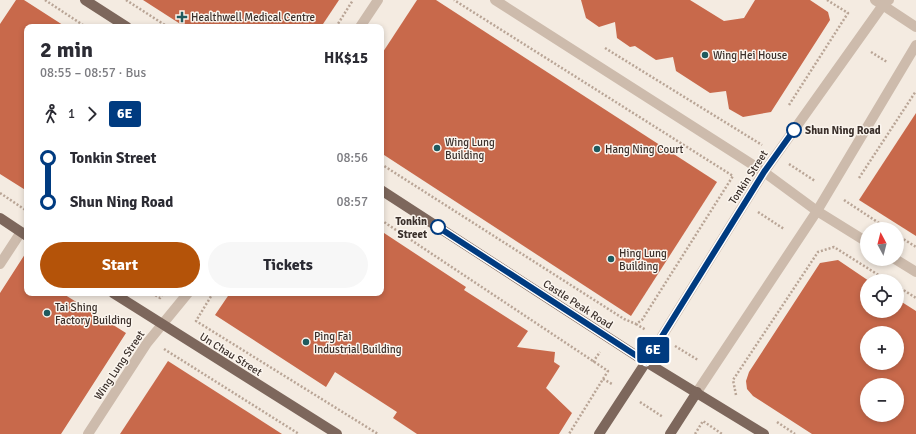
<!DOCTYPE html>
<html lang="en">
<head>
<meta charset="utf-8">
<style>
	body { margin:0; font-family:Signika,sans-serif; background:#f7f7f7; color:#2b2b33; height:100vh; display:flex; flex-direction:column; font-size:15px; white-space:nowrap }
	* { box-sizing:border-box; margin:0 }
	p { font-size:13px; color:#7c7c81 }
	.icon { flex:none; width:22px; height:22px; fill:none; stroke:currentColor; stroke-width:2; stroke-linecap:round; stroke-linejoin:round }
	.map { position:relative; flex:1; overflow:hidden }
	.side { position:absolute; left:24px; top:24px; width:360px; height:272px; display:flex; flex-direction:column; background:#fff; border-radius:8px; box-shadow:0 2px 6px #0003 }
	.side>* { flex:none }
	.badge { padding:0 8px; border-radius:3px; font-size:14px; line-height:26px }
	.needle { width:26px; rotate:353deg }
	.controls { position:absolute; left:860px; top:222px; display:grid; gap:8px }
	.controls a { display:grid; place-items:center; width:44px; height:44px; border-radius:50%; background:#fff; box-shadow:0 2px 6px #0003; font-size:20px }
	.map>.badge { position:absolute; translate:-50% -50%; box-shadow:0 0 0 2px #fff }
	.legs { display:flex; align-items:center; gap:6px; height:44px; padding:0 16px; font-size:13px }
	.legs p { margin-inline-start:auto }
	.headline { display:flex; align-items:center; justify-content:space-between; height:68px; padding:0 16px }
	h1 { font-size:22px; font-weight:800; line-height:30px }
	.action { display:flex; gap:8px; margin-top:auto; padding:8px 16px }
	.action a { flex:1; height:46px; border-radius:24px; background:#b45309; color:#fff; font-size:16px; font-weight:800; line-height:46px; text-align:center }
	.action a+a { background:#f7f7f7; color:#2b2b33 }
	ul { padding:0 16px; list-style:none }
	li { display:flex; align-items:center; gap:14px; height:44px; font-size:15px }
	li i { display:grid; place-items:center; width:6px; height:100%; margin:0 5px; background:currentColor }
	li i::after { content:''; width:10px; height:10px; margin:-5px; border:3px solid; border-radius:50%; background:#fff }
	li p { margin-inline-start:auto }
	li:first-child i { background:linear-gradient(#0000 50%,currentColor 0) }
	li:last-child i { background:linear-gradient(currentColor 50%,#0000 0) }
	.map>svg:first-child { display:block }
</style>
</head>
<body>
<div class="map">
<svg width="916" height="434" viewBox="0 0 916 434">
	<rect width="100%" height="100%" fill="#f4ebe1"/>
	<g fill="#c8694b" fill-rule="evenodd">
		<polygon points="16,0 24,0 66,27 27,27 27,191 0,174 0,24"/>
		<polygon points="143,0 339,0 321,27 185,27"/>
		<polygon points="417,0 436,0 717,182 631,316 381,153 381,55"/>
		<polygon points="581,0 690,0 724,21 744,18 755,0 810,0 828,12 830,20 771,112 743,117 729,109 726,91 710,93 676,71 673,57 656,60 635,46 630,47 617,38 615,22 599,27 586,18"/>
		<polygon points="916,113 916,236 859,200"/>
		<polygon points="381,231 466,287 464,290 528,331 517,347 555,352 554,362 560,366 546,388 572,413 559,434 417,434 393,418 397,412 335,372 326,387 215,315 230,293 381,293"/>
		<polygon points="27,251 27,293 62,293 126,333 61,434 0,434 0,293"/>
		<path d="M838,260L869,281H867V311H897V299L916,311V434H812L753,396L747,389L746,381L749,372L820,263ZM867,333H897V363H867ZM867,385H897V415H867Z"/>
		<polygon points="168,361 282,434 120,434"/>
	</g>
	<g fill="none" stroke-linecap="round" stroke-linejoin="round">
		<g stroke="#b9a596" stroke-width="2.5" stroke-dasharray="2 2" stroke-linecap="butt">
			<polyline points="45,0 86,27"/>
			<polyline points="126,0 168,27"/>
			<polyline points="336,27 353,0"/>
			<polyline points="605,48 762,145"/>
			<polyline points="871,52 887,62"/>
			<polyline points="789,105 848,13 827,0"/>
			<polyline points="381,164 624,319 636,324 642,320 733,176 454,0"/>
			<polyline points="789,164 815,181"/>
			<polyline points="859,178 916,91"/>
			<polyline points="0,193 27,211"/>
			<polyline points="844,200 888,229"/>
			<polyline points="758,212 784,229"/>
			<polyline points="381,220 608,371 569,434"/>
			<polyline points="897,235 916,247"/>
			<polyline points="897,286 916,298"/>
			<polyline points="152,293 160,298 163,293"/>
			<polyline points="213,293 196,321 378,434"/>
			<polyline points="636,324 646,330"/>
			<polyline points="675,346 698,360"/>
			<polyline points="164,349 299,434"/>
			<polyline points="593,362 600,352"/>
			<polyline points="603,379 612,384"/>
			<polyline points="736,395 733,380 818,252 834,247 888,281"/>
			<polyline points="640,402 663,417"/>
			<polyline points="777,422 795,434"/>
			<polyline points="695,434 703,421 722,434"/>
		</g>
		<g stroke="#cdbbac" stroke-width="10">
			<polyline points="495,0 764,172 817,211 867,242"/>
			<polyline points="875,0 916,27"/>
			<polyline points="360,27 378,0"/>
			<polyline points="895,259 916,272"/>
			<polyline points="0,264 21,232"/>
			<polyline points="646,362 764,172 883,5 889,0"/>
			<polyline points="697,392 817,211 916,45"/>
			<polyline points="88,434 147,343 188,293"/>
		</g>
		<g stroke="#7d675c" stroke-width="10">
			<polyline points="85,0 127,27"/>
			<polyline points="381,190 646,362 764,434"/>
			<polyline points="0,218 27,236"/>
			<polyline points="113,293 337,434"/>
			<polyline points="599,434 646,362"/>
			<polyline points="670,434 697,392"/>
		</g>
	</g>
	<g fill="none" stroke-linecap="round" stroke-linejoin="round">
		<g stroke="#fff" stroke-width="9">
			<polyline id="line-1" points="438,227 646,362 764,172 794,130"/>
		</g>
		<use href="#line-1" stroke="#003b80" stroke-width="6"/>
	</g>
	<g fill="#1f5a5e" stroke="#fbf5ee" stroke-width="1.5">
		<path d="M180 11h4v4h4v4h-4v4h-4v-4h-4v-4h4z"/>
		<circle cx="705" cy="55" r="4"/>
		<circle cx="437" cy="148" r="4"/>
		<circle cx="597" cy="149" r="4"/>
		<circle cx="611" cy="259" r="4"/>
		<circle cx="47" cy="313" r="4"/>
		<circle cx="306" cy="342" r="4"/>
	</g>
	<g fill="#fff" stroke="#003b80" stroke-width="2">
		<circle cx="794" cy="130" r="7"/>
		<circle cx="438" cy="227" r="7"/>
	</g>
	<g text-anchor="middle" stroke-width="3" stroke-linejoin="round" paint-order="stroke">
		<g font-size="11" fill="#3b302b" stroke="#fbf5ee" text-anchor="start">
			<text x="191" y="21">Healthwell Medical Centre</text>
			<text x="713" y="59">Wing Hei House</text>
			<text x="445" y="146">Wing Lung<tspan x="445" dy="13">Building</tspan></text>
			<text x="605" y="153">Hang Ning Court</text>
			<text x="619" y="257">Hing Lung<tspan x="619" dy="13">Building</tspan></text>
			<text x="55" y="311">Tai Shing<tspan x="55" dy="13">Factory Building</tspan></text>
			<text x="314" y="340">Ping Fai<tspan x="314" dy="13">Industrial Building</tspan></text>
		</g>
		<g font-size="11" font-weight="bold" fill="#3b302b" stroke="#fbf5ee" text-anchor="start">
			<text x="805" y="134">Shun Ning Road</text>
			<text x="427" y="225" text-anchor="end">Tonkin<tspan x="427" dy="13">Street</tspan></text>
		</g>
		<g font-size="11" fill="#3b302b" stroke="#fbf5ee">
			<text transform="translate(748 177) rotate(-57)" y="4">Tonkin Street</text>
			<text transform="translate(578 304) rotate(33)" y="4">Castle Peak Road</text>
			<text transform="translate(231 354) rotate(32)" y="4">Un Chau Street</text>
			<text transform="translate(119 365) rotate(-56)" y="4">Wing Lung Street</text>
		</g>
	</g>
</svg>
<div class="controls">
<a><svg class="needle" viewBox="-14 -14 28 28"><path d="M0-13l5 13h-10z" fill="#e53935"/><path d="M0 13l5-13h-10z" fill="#7c7c81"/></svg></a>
<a><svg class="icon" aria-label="locate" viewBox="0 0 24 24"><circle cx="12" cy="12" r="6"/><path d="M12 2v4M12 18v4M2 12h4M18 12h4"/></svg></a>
<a>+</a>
<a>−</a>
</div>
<b class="badge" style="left:653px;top:350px;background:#003b80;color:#fff">6E</b>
<section class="side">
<div class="headline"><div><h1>2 min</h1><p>08:55 – 08:57 · Bus</p></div><b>HK$15</b></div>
<div class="legs"><svg class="icon" aria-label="walk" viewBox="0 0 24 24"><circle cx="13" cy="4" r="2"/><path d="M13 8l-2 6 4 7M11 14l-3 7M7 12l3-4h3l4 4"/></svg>1<svg class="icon" aria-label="forward" viewBox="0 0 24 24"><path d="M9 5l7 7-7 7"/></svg><b class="badge" style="background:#003b80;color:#fff">6E</b></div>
<ul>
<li><i style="color:#003b80"></i><b>Tonkin Street</b><p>08:56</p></li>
<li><i style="color:#003b80"></i><b>Shun Ning Road</b><p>08:57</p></li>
</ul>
<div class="action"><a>Start</a><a>Tickets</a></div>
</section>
</div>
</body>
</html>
